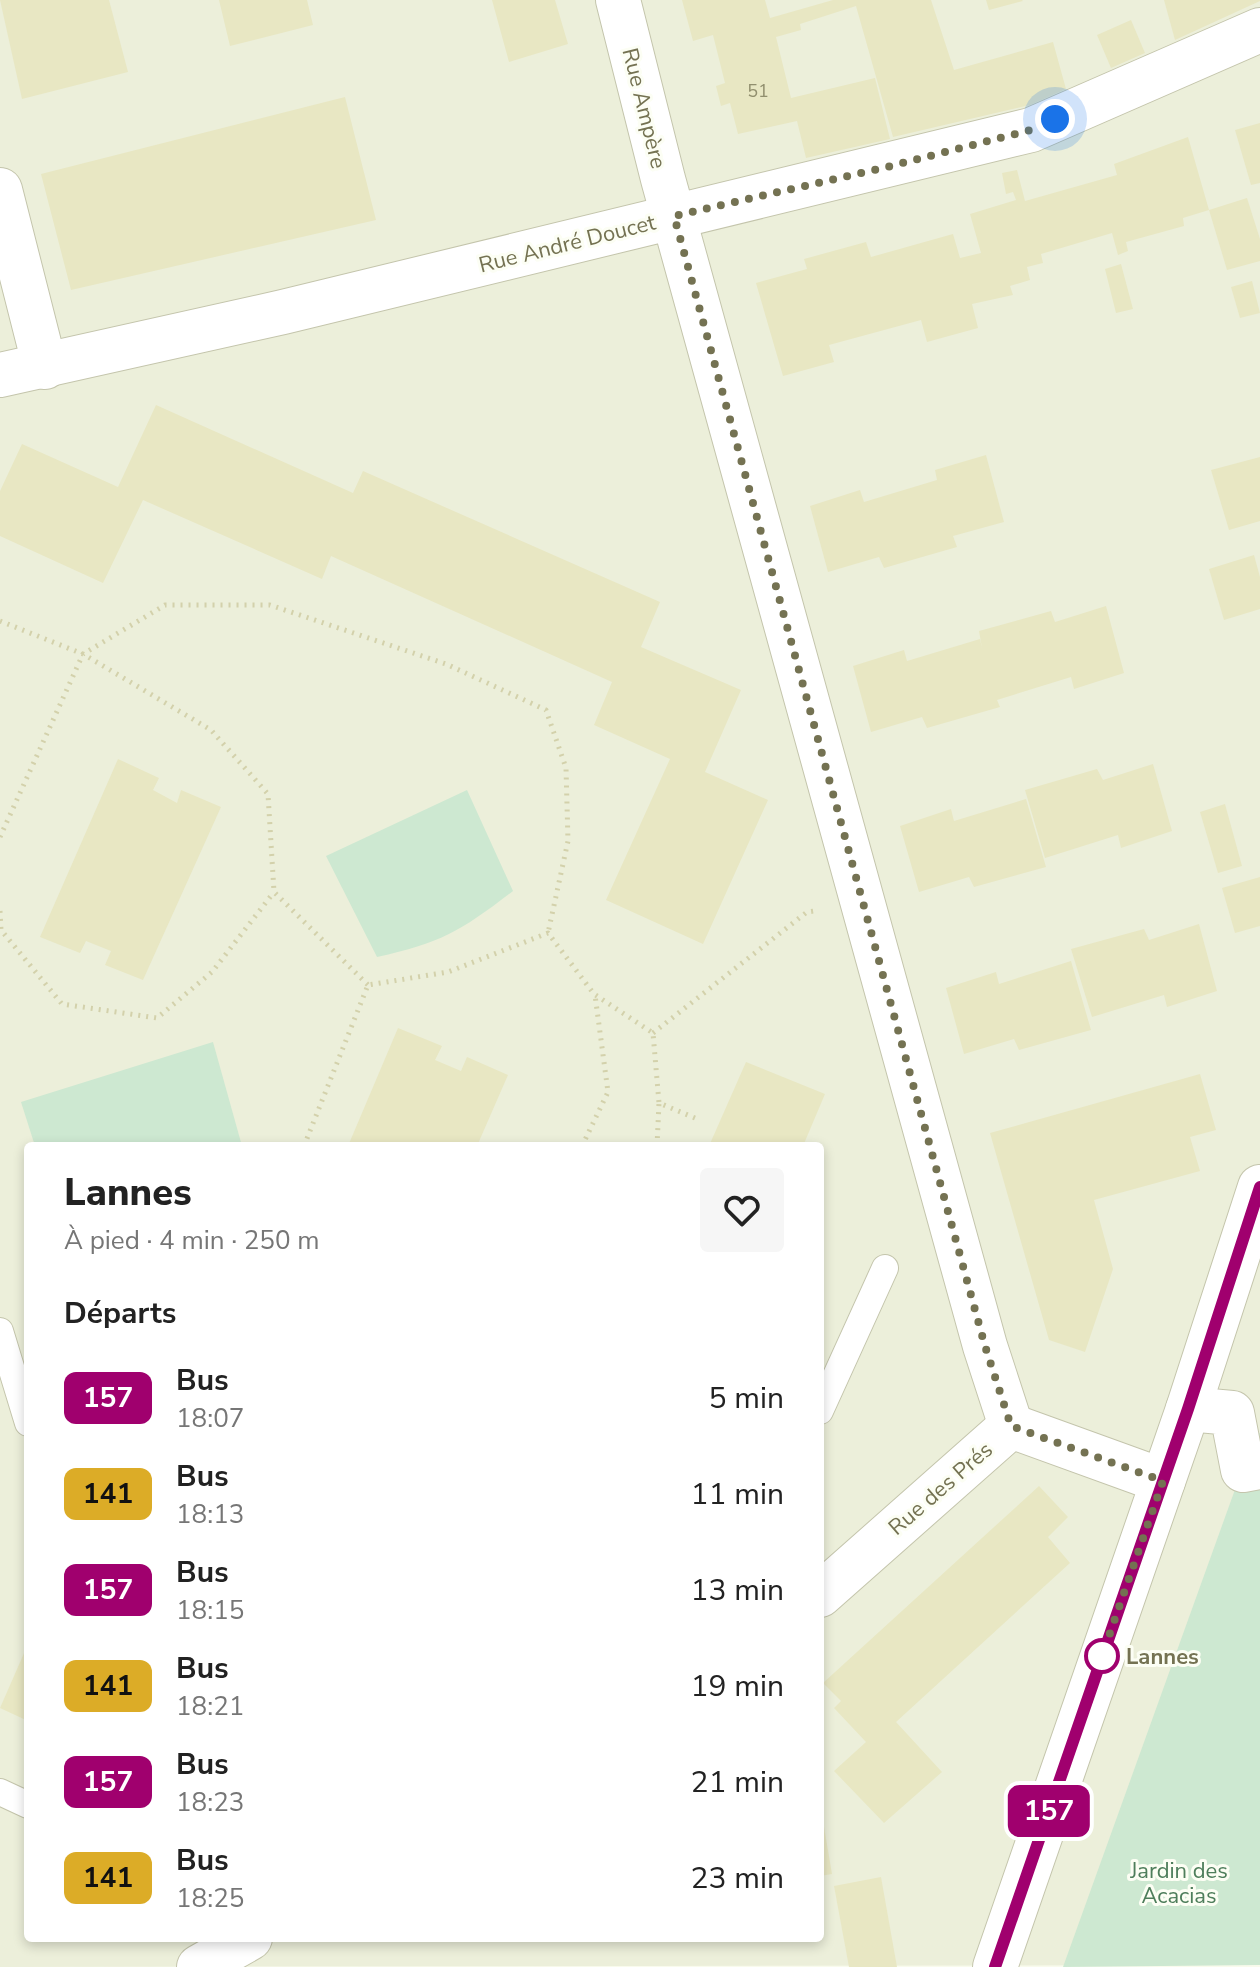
<!DOCTYPE html>
<html lang="fr">
<head>
<meta charset="utf-8">
<style>
	body { margin:0; font-family:"Nunito Sans",sans-serif; background:#f6f6f6; color:#222; height:100vh; display:flex; flex-direction:column; font-size:30px; white-space:nowrap }
	* { box-sizing:border-box; margin:0 }
	p { font-size:26px; color:#767676 }
	.icon { flex:none; width:44px; height:44px; fill:none; stroke:currentColor; stroke-width:2; stroke-linecap:round; stroke-linejoin:round }
	.map { position:relative; flex:1; overflow:hidden }
	.side { position:absolute; left:24px; top:1142px; width:800px; height:800px; display:flex; flex-direction:column; background:#fff; border-radius:8px; box-shadow:0 4px 12px #0003 }
	.side>* { flex:none }
	.badge { padding:0 16px; border-radius:12px; font-size:28px; line-height:52px }
	.you { position:absolute; width:40px; height:40px; margin:-20px; border:6px solid #fff; border-radius:50%; background:#1a73e8; box-shadow:0 0 0 12px #1a73e833 }
	.map>.badge { position:absolute; translate:-50% -50%; box-shadow:0 0 0 4px #fff }
	h2 { padding:0 40px; font-size:30px; line-height:72px }
	.round { display:grid; place-items:center; flex:none; width:84px; height:84px; border-radius:8px; background:#f6f6f6 }
	.headline { display:flex; align-items:center; justify-content:space-between; height:136px; padding:0 40px }
	h1 { font-size:38px; font-weight:800; line-height:60px }
	ul { padding:0; list-style:none }
	li { display:flex; align-items:center; gap:24px; height:96px; padding:0 40px }
	li div { flex:1 }
	li b { display:block; font-size:30px }
	li em { font-style:normal }
	li .badge { min-width:88px; font-weight:700; text-align:center }
	.map>svg:first-child { display:block }
</style>
</head>
<body>
<div class="map">
<svg width="1260" height="1967" viewBox="0 0 1260 1967">
	<rect width="100%" height="100%" fill="#f9fbed"/>
	<path fill="#ecefda" fill-rule="evenodd" d="M0,0H1260V1965L0,1967ZM28,1146H820V1938H28Z"/>
	<g fill="#cde8d1">
		<path d="M467,790L513,891C461,931 441,943 377,957L326,856Z"/>
		<polygon points="213,1042 242,1146 35,1146 21,1102"/>
		<polygon points="1260,1433 1260,1965 1063,1967 1255,1434"/>
	</g>
	<g fill="#e8e7c3">
		<polygon points="0,0 109,0 128,72 22,99"/>
		<polygon points="219,0 307,0 313,25 230,46"/>
		<polygon points="492,0 555,0 568,44 509,62"/>
		<polygon points="682,0 765,0 770,18 833,0 931,0 954,70 1053,42 1066,89 1030,105 893,137 856,6 800,24 801,30 776,37 791,98 875,78 890,139 806,158 797,121 738,134 730,103 721,106 716,86 725,83 713,35 693,41"/>
		<polygon points="986,0 1022,0 1023,1 989,10"/>
		<polygon points="1164,0 1260,0 1260,1 1175,40"/>
		<polygon points="1131,20 1145,53 1111,68 1097,35"/>
		<polygon points="345,97 376,220 71,290 41,174"/>
		<polygon points="1260,123 1260,183 1251,185 1235,130"/>
		<polygon points="1188,137 1209,210 1183,218 1184,226 1126,242 1128,251 1118,255 1112,233 1041,254 1043,263 1027,267 1030,280 1010,286 1013,295 972,304 978,328 927,342 921,320 829,345 834,362 783,376 756,283 807,269 804,259 866,242 871,257 953,234 960,258 981,253 970,214 1016,200 1013,192 1006,194 1002,173 1017,170 1025,201 1117,175 1114,164"/>
		<polygon points="1247,198 1260,239 1260,261 1227,270 1209,210"/>
		<polygon points="1121,264 1133,309 1116,313 1105,269"/>
		<polygon points="1252,281 1260,313 1240,318 1231,287"/>
		<polygon points="156,405 353,493 363,471 660,602 641,647 741,690 705,772 768,800 703,944 606,900 670,759 594,725 612,682 331,556 322,579 143,500 103,583 0,536 0,491 22,444 118,487"/>
		<polygon points="986,455 1004,522 953,536 957,547 884,568 879,557 828,572 810,506 860,490 864,502 937,480 935,470"/>
		<polygon points="1260,457 1260,521 1229,530 1211,470"/>
		<polygon points="1254,555 1260,577 1260,609 1224,620 1209,569"/>
		<polygon points="1106,606 1124,673 1074,689 1071,677 997,700 1000,707 927,728 922,717 871,732 853,666 904,650 907,661 980,639 982,648 979,631 1051,611 1055,622"/>
		<polygon points="118,759 159,778 153,790 177,803 181,790 221,807 143,980 105,965 111,951 86,941 80,953 40,937"/>
		<polygon points="1153,764 1172,831 1121,848 1118,835 1045,858 1025,790 1097,769 1103,780"/>
		<polygon points="1026,799 1046,867 974,887 969,877 919,892 900,826 951,809 954,821"/>
		<polygon points="1225,804 1242,866 1218,873 1200,812"/>
		<polygon points="1260,877 1260,926 1235,933 1222,888"/>
		<polygon points="1199,924 1217,991 1167,1007 1164,995 1092,1017 1071,949 1144,929 1149,940"/>
		<polygon points="1071,961 1091,1030 1019,1050 1014,1039 964,1054 946,988 996,972 999,984"/>
		<polygon points="398,1028 442,1046 435,1060 461,1071 467,1057 508,1075 477,1146 348,1146"/>
		<polygon points="746,1062 825,1094 803,1146 709,1146"/>
		<polygon points="1200,1074 1216,1130 1190,1137 1200,1171 1094,1200 1113,1269 1085,1352 1049,1340 990,1133"/>
		<polygon points="1039,1486 1068,1517 1048,1537 1070,1563 896,1722 942,1772 884,1823 834,1771 866,1742 834,1708 841,1701 823,1683"/>
		<polygon points="28,1644 28,1721 0,1708"/>
		<polygon points="822,1815 832,1874 820,1876 820,1816"/>
		<polygon points="881,1877 897,1967 849,1967 834,1886"/>
	</g>
	<g fill="none" stroke-linecap="round" stroke-linejoin="round">
		<g stroke="#c4c5ac" stroke-width="28">
			<g id="lane">
				<polyline points="0,1331 28,1423"/>
				<polyline points="820,1411 885,1268"/>
				<polyline points="0,1792 28,1805"/>
			</g>
		</g>
		<g stroke="#c4c5ac" stroke-width="46">
			<g id="street">
				<polyline points="618,0 663,179 985,1346 1011,1426"/>
				<polyline points="0,190 45,367"/>
				<polyline points="0,375 283,312 1031,130 1260,30"/>
				<polyline points="1188,1409 1232,1413 1243,1470 1260,1467"/>
				<polyline points="1011,1426 1163,1481"/>
				<polyline points="820,1595 1011,1426"/>
				<polyline points="199,1967 250,1938"/>
				<polyline points="995,1967 1188,1409 1260,1187"/>
			</g>
		</g>
		<g stroke="#d3d1ab" stroke-width="5" stroke-dasharray="2 6" stroke-linecap="butt">
			<polyline points="0,621 83,654 211,730 268,794 274,892 368,985"/>
			<polyline points="0,837 83,654 165,605 270,605 446,664 546,710 566,768 568,841 548,933"/>
			<polyline points="0,911 1,930 62,1004 157,1018 212,972 274,892"/>
			<polyline points="653,1033 807,912 814,911"/>
			<polyline points="304,1146 368,985 448,972 548,933 594,994 653,1033 659,1103"/>
			<polyline points="582,1146 608,1092 595,995"/>
			<polyline points="657,1146 659,1103 695,1118"/>
		</g>
		<use href="#lane" stroke="#fff" stroke-width="26"/>
		<use href="#street" stroke="#fff" stroke-width="44"/>
	</g>
	<g fill="none" stroke-linecap="round" stroke-linejoin="round">
		<g stroke="#fff" stroke-width="18">
			<polyline id="line" points="995,1967 1188,1409 1260,1187"/>
		</g>
		<use href="#line" stroke="#a0006e" stroke-width="12"/>
		<polyline stroke="#747252" stroke-width="8" stroke-dasharray="0 14.4" points="1055,119 1031,130 883,168 674,216 985,1346 1011,1426 1163,1481 1102,1656"/>
	</g>
	<circle fill="#fff" stroke="#a0006e" stroke-width="4" cx="1102" cy="1656" r="16"/>
	<g text-anchor="middle" stroke-width="6" stroke-linejoin="round" paint-order="stroke">
		<g font-size="18" fill="#918f6e">
			<text x="758" y="97">51</text>
		</g>
		<g font-size="22" fill="#747252" stroke="#fcfef4">
			<text transform="translate(645 108) rotate(76)" y="8">Rue Ampère</text>
			<text transform="translate(567 243) rotate(-14)" y="8">Rue André Doucet</text>
			<text transform="translate(940 1488) rotate(-41)" y="8">Rue des Prés</text>
		</g>
		<g font-size="22" font-weight="bold" fill="#747252" stroke="#fcfef4" text-anchor="start">
			<text x="1126" y="1664">Lannes</text>
		</g>
		<g font-size="22" fill="#4e7e5b" stroke="#fcfef4">
			<text x="1179" y="1878">Jardin des<tspan x="1179" dy="25">Acacias</tspan></text>
		</g>
	</g>
</svg>
<div class="you" style="left:1055px;top:119px"></div>
<b class="badge" style="left:1049px;top:1811px;background:#a0006e;color:#fff">157</b>
<section class="side">
<div class="headline"><div><h1>Lannes</h1><p>À pied · 4 min · 250 m</p></div><a class="round"><svg class="icon" aria-label="heart" viewBox="0 0 24 24"><path d="M12 20l-8-8c-3-5 5-10 8-4 3-6 11-1 8 4z"/></svg></a></div>
<h2>Départs</h2>
<ul>
<li><span class="badge" style="background:#a0006e;color:#fff">157</span><div><b>Bus</b><p>18:07</p></div><em>5 min</em></li>
<li><span class="badge" style="background:#dcac27;color:#111">141</span><div><b>Bus</b><p>18:13</p></div><em>11 min</em></li>
<li><span class="badge" style="background:#a0006e;color:#fff">157</span><div><b>Bus</b><p>18:15</p></div><em>13 min</em></li>
<li><span class="badge" style="background:#dcac27;color:#111">141</span><div><b>Bus</b><p>18:21</p></div><em>19 min</em></li>
<li><span class="badge" style="background:#a0006e;color:#fff">157</span><div><b>Bus</b><p>18:23</p></div><em>21 min</em></li>
<li><span class="badge" style="background:#dcac27;color:#111">141</span><div><b>Bus</b><p>18:25</p></div><em>23 min</em></li>
</ul>
</section>
</div>
</body>
</html>
